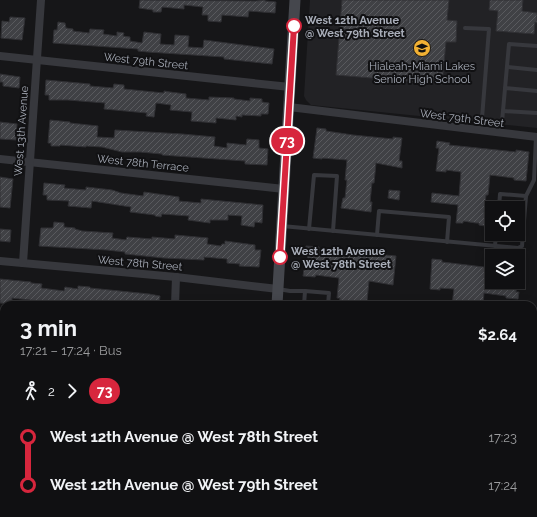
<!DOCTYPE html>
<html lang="en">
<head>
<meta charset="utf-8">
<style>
	body { margin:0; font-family:Raleway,sans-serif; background:#19191b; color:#f1f3f6; height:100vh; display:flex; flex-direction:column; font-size:15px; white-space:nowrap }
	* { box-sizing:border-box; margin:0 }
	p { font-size:13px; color:#9c9d9f }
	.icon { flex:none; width:22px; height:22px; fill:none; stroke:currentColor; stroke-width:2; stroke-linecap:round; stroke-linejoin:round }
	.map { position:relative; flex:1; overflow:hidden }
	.sheet { position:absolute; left:0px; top:301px; width:537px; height:216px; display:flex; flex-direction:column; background:#101012; border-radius:12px 12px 0 0; box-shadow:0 2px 10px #0003,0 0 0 1px #303032 }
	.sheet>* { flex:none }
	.badge { padding:0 8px; border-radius:13px; font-size:14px; line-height:26px }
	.controls { position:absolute; left:485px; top:201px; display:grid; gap:8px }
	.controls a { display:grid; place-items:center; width:40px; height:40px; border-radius:0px; background:#101012; box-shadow:0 2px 10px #0003,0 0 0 1px #303032; font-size:20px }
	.map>.badge { position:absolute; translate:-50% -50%; box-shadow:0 0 0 2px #fff }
	.legs { display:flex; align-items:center; gap:6px; height:44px; padding:0 20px; font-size:13px }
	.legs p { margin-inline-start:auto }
	.headline { display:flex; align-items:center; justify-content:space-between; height:68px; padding:0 20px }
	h1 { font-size:22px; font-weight:700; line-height:30px }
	ul { padding:0 20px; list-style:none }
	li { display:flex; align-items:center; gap:14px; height:48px; font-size:15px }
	li i { display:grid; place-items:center; width:6px; height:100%; margin:0 5px; background:currentColor }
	li i::after { content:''; width:10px; height:10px; margin:-5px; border:3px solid; border-radius:50%; background:#101012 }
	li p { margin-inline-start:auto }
	li:first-child i { background:linear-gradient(#0000 50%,currentColor 0) }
	li:last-child i { background:linear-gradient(currentColor 50%,#0000 0) }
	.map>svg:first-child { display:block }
</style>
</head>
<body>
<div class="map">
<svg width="537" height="517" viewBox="0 0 537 517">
	<defs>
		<pattern id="building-hatch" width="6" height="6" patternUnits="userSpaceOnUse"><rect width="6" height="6" fill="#404145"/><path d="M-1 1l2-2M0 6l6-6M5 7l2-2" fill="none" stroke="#595a5e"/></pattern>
	</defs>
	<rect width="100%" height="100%" fill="#161618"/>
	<polygon fill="#222225" points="310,0 537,0 537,128 311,105 306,100 304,96"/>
	<polygon fill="#1e261f" points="277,513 375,513 409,517 277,517"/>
	<g fill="url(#building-hatch)" stroke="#303034">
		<polygon points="140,0 256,1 265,0 265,1 276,2 275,13 249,11 248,17 222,15 221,22 208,21 208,15 202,15 203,7 184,5 184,9 162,7 161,12 153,12 153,10 139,8"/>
		<polygon points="342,0 449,0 447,20 457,21 456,42 446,42 442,84 336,75"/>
		<polygon points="490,0 523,0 522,11 537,13 537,23 535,22 534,34 496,31 498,11 489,10"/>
		<polygon points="10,17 25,18 22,40 1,38 2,21 9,22"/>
		<polygon points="58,22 65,23 66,28 73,29 73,31 89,33 90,29 104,30 103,34 117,36 117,32 124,33 123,36 130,37 130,41 142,43 144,32 161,34 160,44 174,45 175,35 189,36 188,47 203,48 204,40 274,49 272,64 224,59 224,57 148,52 138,51 138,49 53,43 54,30 57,30"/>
		<polygon points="0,74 20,77 19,88 3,86 3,82 0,82"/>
		<polygon points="46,80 90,84 90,86 113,88 114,84 124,85 124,89 164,93 164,91 170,92 186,94 186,98 209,100 209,97 234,98 234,99 250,101 250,98 262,99 262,102 269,103 268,114 261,114 261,116 242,115 242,117 236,116 236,120 216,118 216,123 191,121 192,112 170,110 171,105 156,103 154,117 146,116 147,113 104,109 105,103 68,100 49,100 49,95 45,95"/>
		<polygon points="50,120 70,122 70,123 98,126 97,137 114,138 115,130 182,134 215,137 214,146 227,148 227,143 246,145 247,139 259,140 259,148 268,149 267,165 245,164 245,161 162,155 162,154 140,152 122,152 102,147 86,146 86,147 60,145 60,146 51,146 51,143 48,143"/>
		<polygon points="0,122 17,124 16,140 0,139"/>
		<polygon points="317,128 326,129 326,131 353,135 393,139 393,137 402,138 399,161 402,161 402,168 376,163 374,183 372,183 370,202 372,202 371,212 341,208 343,198 345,198 347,180 345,180 347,160 322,158 322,159 313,158"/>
		<polygon points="437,141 450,143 449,145 516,152 516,150 529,152 526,181 514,180 514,178 490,175 488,195 486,195 484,213 487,213 485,226 479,225 479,223 476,223 463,221 463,223 456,223 458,205 431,202 432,193 459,196 461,172 446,170 446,172 436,171 439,148 436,148"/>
		<polygon points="0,177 13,179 10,208 0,207"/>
		<polygon points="44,183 65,185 64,188 86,190 86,187 112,190 121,193 143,196 144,192 179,197 179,201 201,203 201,199 263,205 262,223 255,222 254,227 241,225 242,216 228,215 228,220 210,220 210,223 188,220 189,216 162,214 161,217 155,216 155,215 130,212 131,207 92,201 91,208 68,206 69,201 47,200 47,195 43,195"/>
		<polygon points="389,190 400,191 399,200 388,198"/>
		<polygon points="54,222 64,223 64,227 75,228 75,229 82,231 113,233 112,238 126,240 127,237 152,239 152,237 175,239 175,235 208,238 207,244 221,246 222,244 225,244 225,241 255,245 255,250 261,250 259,267 239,266 240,264 227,263 227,259 204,257 204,260 164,258 125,254 125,252 107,250 39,246 41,228 53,228"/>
		<polygon points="0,229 11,230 10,242 0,241"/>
		<polygon points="306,246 319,247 319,249 346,253 385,257 385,255 396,256 393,285 369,281 367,301 365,301 364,305 339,305 340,298 337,298 339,278 316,275 315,277 303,276 304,270 306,270 308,253 306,252"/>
		<polygon points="432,259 442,260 442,262 492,268 492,282 517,282 516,292 519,292 518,299 506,298 506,296 484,293 483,305 452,305 454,289 440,288 440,290 430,289"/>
		<polygon points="0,279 31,282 31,283 42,284 41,288 64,291 65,287 78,289 78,286 90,287 90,288 149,294 160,296 159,305 141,305 142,302 129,301 128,305 47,305 47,302 12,298 12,304 0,303"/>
	</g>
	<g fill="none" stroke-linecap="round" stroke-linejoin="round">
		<g stroke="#37383d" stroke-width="4">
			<polyline points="465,28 489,29 481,131"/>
			<polyline points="507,67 537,70"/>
			<polyline points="505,88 537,91"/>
			<polyline points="503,111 537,113"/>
			<polyline points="501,133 509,44 537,46"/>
			<polyline points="526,196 534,180 536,137"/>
			<polyline points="282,226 518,248 522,246 526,196 500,194 499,208"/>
			<polyline points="309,229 314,175 337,176 333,231"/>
			<polyline points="377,235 379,211 449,217 447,242"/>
			<polyline points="495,246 496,234"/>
			<polyline points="278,289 290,291 305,291"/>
			<polyline points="304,305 305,291 329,293 328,305"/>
			<polyline points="533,482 537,483"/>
			<polyline points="397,517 397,513"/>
		</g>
		<g stroke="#37383d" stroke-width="8">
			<polyline points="0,56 290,87"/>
			<polyline points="289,107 537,137"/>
			<polyline points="0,159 284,189"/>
			<polyline points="0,261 176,277 278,289"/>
			<polyline points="23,263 41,0"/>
			<polyline points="175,305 176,277"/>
			<polyline points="0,361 4,361"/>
			<polyline points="467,513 508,517"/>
		</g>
		<g stroke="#37383d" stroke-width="10">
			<polyline points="533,396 537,397"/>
			<polyline points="0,465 4,465"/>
		</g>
		<g stroke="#45474d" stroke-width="11">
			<polyline points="277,305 295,0"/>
			<polyline points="263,517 263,513"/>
		</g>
	</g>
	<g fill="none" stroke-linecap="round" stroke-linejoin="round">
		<g stroke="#fff" stroke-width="9">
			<polyline id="line-1" points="280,257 294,26"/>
		</g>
		<use href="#line-1" stroke="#d7263d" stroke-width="6"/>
	</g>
	<defs>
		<g id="school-disc" transform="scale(0.9)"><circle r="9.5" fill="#f2b134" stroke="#111113"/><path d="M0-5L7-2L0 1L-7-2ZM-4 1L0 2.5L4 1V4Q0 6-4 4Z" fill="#111"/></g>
	</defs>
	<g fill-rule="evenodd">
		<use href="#school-disc" x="422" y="48"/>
	</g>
	<g fill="#fff" stroke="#d7263d" stroke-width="2">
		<circle cx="294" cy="26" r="7"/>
		<circle cx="280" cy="257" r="7"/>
	</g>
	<g text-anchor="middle" stroke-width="4" stroke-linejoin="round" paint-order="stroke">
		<g font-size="11" font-weight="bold" fill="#a8adb8" stroke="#111113" text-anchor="start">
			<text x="305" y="24">West 12th Avenue<tspan x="305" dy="13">@ West 79th Street</tspan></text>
			<text x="291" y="255">West 12th Avenue<tspan x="291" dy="13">@ West 78th Street</tspan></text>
		</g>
		<g font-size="11" fill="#a8adb8" stroke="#111113">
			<text transform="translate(146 61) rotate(6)" y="4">West 79th Street</text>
			<text transform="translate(462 118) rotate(7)" y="4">West 79th Street</text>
			<text transform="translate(21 131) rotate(-86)" y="4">West 13th Avenue</text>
			<text transform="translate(143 163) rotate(6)" y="4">West 78th Terrace</text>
			<text transform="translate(140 263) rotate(5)" y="4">West 78th Street</text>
		</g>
		<g font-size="11" fill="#a8adb8" stroke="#111113">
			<text x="422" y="70">Hialeah-Miami Lakes<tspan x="422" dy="13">Senior High School</tspan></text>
		</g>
	</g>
</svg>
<div class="controls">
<a><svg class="icon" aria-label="locate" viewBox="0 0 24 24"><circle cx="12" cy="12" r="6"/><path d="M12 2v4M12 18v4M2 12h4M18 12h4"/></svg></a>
<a><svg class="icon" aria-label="layers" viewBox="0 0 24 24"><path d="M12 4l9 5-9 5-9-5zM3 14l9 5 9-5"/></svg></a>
</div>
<b class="badge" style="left:287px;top:141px;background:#d7263d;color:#fff">73</b>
<section class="sheet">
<div class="headline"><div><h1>3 min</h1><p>17:21 – 17:24 · Bus</p></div><b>$2.64</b></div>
<div class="legs"><svg class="icon" aria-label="walk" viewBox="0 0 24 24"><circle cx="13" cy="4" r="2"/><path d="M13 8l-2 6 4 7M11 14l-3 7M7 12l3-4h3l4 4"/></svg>2<svg class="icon" aria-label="forward" viewBox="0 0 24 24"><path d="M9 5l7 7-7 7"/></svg><b class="badge" style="background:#d7263d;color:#fff">73</b></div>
<ul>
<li><i style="color:#d7263d"></i><b>West 12th Avenue @ West 78th Street</b><p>17:23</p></li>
<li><i style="color:#d7263d"></i><b>West 12th Avenue @ West 79th Street</b><p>17:24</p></li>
</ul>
</section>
</div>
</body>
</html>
